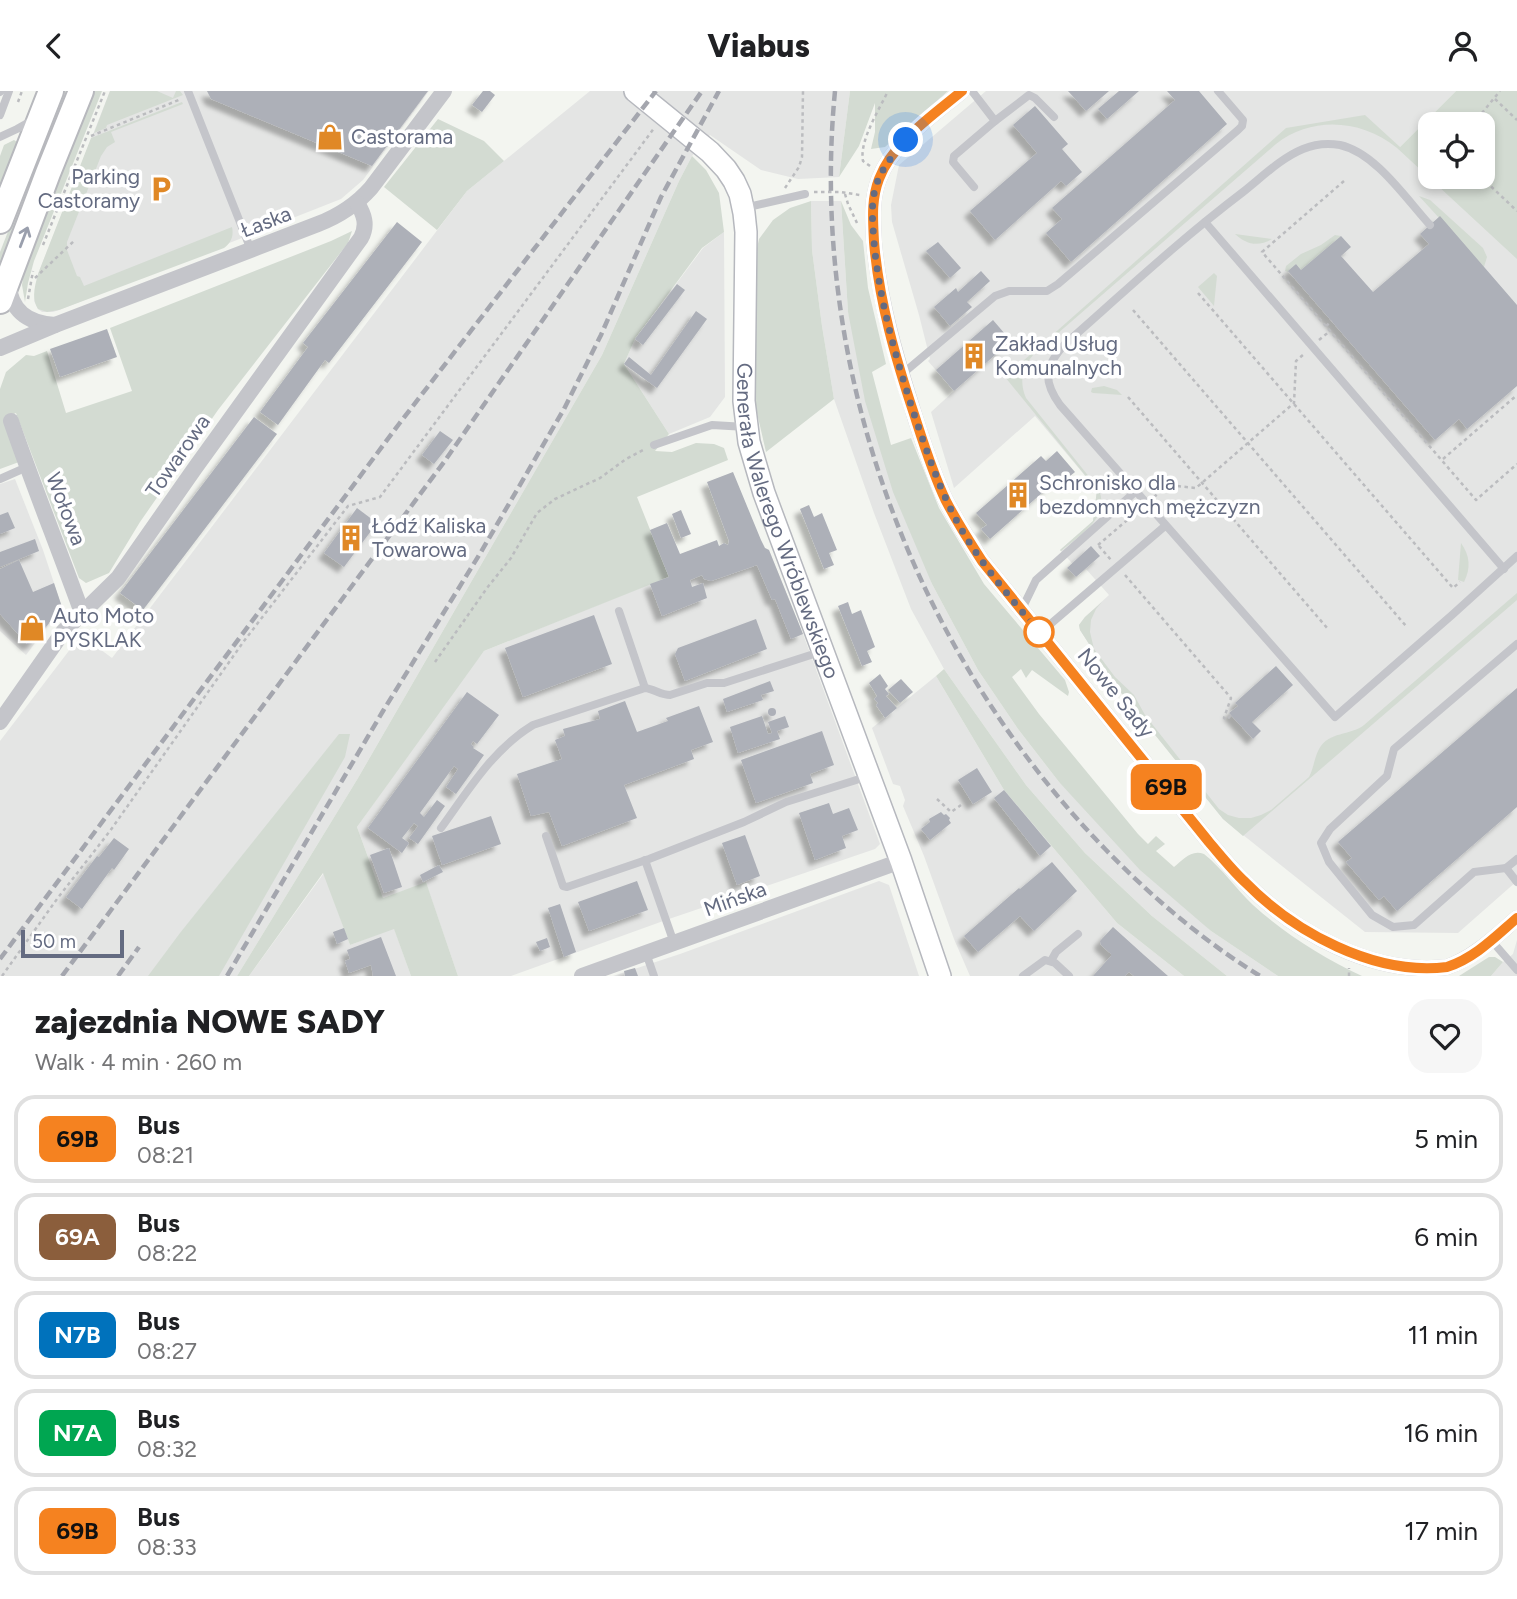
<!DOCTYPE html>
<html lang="en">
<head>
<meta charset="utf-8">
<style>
	body { margin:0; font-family:Figtree,sans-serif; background:#f6f6f6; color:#202124; height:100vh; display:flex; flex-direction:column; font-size:26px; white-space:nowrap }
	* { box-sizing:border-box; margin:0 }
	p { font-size:23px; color:#757577 }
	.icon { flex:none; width:38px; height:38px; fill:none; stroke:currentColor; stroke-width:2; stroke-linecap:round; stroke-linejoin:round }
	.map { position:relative; height:885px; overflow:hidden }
	.side { display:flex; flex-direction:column; background:#fff; flex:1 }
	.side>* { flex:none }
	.badge { padding:0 14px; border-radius:10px; font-size:24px; line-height:46px }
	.fabs { position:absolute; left:1418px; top:21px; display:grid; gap:14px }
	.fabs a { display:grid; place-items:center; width:77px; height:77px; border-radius:14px; background:#fff; box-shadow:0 4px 10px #0003; font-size:35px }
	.scale { position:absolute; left:21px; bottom:18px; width:103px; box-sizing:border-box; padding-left:7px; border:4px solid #646b81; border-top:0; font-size:19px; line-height:24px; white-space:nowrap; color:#646b81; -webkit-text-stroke:5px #fff; paint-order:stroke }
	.you { position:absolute; width:35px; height:35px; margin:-18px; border:5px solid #fff; border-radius:50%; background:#1a73e8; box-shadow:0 0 0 10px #1a73e833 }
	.map>.badge { position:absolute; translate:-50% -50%; box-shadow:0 0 0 4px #fff }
	.round { display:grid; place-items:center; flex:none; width:74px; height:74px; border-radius:21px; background:#f6f6f6 }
	.summary { display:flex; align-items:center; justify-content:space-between; height:119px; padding:0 35px }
	h1 { font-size:33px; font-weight:800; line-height:52px }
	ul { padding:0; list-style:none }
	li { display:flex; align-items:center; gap:21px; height:88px; margin:0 14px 10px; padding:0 21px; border:4px solid #e0e0e0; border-radius:21px }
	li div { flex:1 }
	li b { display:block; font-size:26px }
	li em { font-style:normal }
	li .badge { min-width:77px; font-weight:700; text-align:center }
	header { display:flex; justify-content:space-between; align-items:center; height:91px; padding:0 35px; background:#fff; font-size:32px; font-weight:800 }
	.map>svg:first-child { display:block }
</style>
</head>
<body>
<header><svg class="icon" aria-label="back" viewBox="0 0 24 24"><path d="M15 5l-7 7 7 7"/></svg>Viabus<svg class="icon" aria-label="person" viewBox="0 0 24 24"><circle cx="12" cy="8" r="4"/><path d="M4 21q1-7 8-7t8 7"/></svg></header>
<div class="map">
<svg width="1517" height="885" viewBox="0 0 1517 885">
	<defs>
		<filter id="shadow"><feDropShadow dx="-6" dy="6" stdDeviation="2" flood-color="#0004"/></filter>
	</defs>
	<rect width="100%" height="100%" fill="#f3f5f0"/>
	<g fill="#e4e5e4">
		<polygon points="110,0 429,0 363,89 341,108 59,219 53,221 42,221 38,218 34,210 38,183"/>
		<polygon points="590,0 850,0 839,86 798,88 761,79 710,44 692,65 679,90 602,264 358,687 237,885 0,885 0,650 81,544 112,567 467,100"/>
		<polygon points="986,0 1456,0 1400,56 1430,86 1517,163 1517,790 1458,842 1365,841 1223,728 1118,598 1080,539 1079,534 1085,526 1109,504 1086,478 1081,482 1060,459 1093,430 1097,399 1035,325 954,397 931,321 954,300 928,270 930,268 919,224 892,131 891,114 899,74"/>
		<polygon points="811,110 841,110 848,221 932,493 978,579 1018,638 1059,691 1211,840 1278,885 1227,885 1152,825 1085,762 1026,694 944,578 911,518 874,422 834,308 822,235 812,159"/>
		<polygon points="724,141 725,306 710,326 669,343 624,273 635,248 703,157"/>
		<polygon points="15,388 43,459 62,516 26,564 0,540 0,393"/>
		<polygon points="765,457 769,459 803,543 880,753 875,758 666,829 511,885 458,885 426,792 383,807 357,736 456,596 484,560 650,493"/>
		<polygon points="936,585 1004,699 1117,832 1184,885 970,885 954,848 924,765 903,715 905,709 900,695 893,693 872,637"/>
		<polygon points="324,782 350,854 394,837 411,885 249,885"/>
		<polygon points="879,790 889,794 919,885 613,885 680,863"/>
		<polygon points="1517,849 1517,885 1491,885 1503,871 1513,863"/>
	</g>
	<g fill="#d3dbd2" fill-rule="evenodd">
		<polygon points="63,0 69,0 0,176 0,161"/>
		<polygon points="94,0 102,0 34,170 28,192 25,211 22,194 24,180"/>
		<polygon points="110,0 157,0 173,7 176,0 180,0 183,4 107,34 106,37 94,42"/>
		<polygon points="850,0 948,0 885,56 871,58 875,41 875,12 859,55 839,86"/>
		<path d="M1456,0H1517V168L1397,57C1361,28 1312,25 1276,53L1034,263C1022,276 1019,291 1026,307L1098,397C1112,426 1080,444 1061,460L1060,459L1093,430L1097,399L1005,286L1286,37L1365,24L1400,56ZM1430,33H1482V86H1430Z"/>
		<path d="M182,11L183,13L111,41L115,51L107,56L101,65L67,151V159L77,185L80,186L84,195L232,136C234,145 231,152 224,157L59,219L47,221L38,218C31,207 35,195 38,183L91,47Z"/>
		<polygon points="438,28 484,50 504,70 467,100 437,139 384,96"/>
		<polygon points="14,49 17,51 0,96 0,65 4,54"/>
		<polygon points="692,65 706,79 719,102 724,141 702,157 635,248 624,273 669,343 655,360 672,361 696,352 714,353 724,357 728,369 637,406 669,486 484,560 357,736 383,807 426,791 458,885 411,885 394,838 350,854 323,782 249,885 237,885 358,687 602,264 679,90"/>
		<polygon points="1419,105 1430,109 1483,157 1487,166 1484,176"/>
		<polygon points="811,110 812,159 822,235 834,308 766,361 754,309 754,171 759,148 773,129 790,117"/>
		<path d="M841,110L851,134L863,150L868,197L886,273L872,281L891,354L911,347L939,417L984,493L1065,589L1069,601L1068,605L1032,579L1026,587L1021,578L1012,586L1039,623L1138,743L1148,753L1156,745L1165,753L1156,760L1174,776C1183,769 1191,758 1204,763C1222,777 1236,798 1253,814C1285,843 1323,867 1362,885H1278L1211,840L1140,779L1059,691L1018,638L978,579L932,493L893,401L865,310L848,221Z"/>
		<polygon points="352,140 348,152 218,319 140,431 109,482 86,492 79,487 16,322 5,327 19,371 0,378 0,298 6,281 26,264 34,265 47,260 66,322 132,300 110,237 331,150"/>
		<path d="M1235,143L1272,148C1258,156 1247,154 1235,143Z"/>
		<polygon points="1335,144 1341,145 1301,179 1296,173 1289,181 1285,180 1286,175 1301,163 1321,154"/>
		<polygon points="1214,182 1217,185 1214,215 1198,196"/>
		<polygon points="1104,295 1117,299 1122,304 1093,302 1091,301 1092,297"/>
		<path d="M1461,452C1470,465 1471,477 1464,491L1458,489Z"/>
		<path d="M1517,502V509L1243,745L1223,728L1118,598L1080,539L1079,534L1085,526L1102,511L1096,518L1091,529L1090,541L1094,558L1115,586L1134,604L1145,624L1219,718L1228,724L1239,727H1251L1261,724L1271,719L1309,686C1314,677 1314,667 1319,658C1329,640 1350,645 1364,634Z"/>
		<polygon points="944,578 1026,694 1085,762 1152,825 1227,885 1184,885 1117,832 1004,699 936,585"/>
		<polygon points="339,643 350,643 345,666 219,885 148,885 180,842"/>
		<polygon points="1489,866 1495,866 1503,871 1491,885 1459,885"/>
	</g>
	<g fill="#adb0b8" filter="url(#shadow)">
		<polygon points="207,0 428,0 372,75 211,8"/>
		<polygon points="483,0 490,0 495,4 482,21 472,14"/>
		<polygon points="1068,0 1109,0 1086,20"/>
		<polygon points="1119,0 1139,0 1107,28 1098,18"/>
		<polygon points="1167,0 1199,0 1227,33 1071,171 1046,142 1062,128 1052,117 1175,9"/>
		<polygon points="1035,15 1068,53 1062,58 1082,81 1066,95 1061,90 995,149 970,120 1037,62 1013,34"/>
		<polygon points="1440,125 1517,214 1517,295 1467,338 1459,328 1435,349 1288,180 1296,173 1301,179 1341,145 1351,156 1341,165 1373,201 1429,153 1420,143"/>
		<polygon points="397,131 422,151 329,272 325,269 278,334 260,321 308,256 303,252"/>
		<polygon points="938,151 961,177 950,187 926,160"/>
		<polygon points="981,180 990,190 967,211 972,216 950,235 934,216 956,197 958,201"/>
		<polygon points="677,193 685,199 643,254 635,248"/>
		<polygon points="696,220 707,228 657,297 624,273 629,266 651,284"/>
		<polygon points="993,229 1011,250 954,300 936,279"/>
		<polygon points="107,238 117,266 60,286 50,258"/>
		<polygon points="254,326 277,343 143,519 120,502"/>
		<polygon points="440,340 453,349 434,373 422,364"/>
		<polygon points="1057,360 1075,381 1064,390 1060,386 990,448 981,438 987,434 976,422 1041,365 1046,370"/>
		<polygon points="733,381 761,449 765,457 769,459 803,543 791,548 775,508 772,509 757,474 711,490 704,488 702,484 690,489 692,496 703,492 707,507 662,525 650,493 669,486 650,439 667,432 680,463 717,449 719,455 724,452 728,454 729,450 707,391"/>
		<polygon points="809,414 814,426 822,422 837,459 829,462 834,474 824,478 800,418"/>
		<polygon points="357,417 377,432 344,476 324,462"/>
		<polygon points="681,419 691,443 681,447 672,423"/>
		<polygon points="8,421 15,437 0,443 0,424"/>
		<polygon points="35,448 39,460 0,476 0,461"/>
		<polygon points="1091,455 1100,465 1076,486 1067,477"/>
		<polygon points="19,469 33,501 54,492 62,516 33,552 27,553 0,523 0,478"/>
		<polygon points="848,511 852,523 861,519 875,556 867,560 872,571 862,575 838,515"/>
		<polygon points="594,524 612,573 523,606 505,557"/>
		<polygon points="756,528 767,558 685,590 675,563 678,557"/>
		<polygon points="1276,575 1293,594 1252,631 1261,640 1253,648 1229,622 1238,615 1235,612"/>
		<polygon points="880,583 888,595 885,598 889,603 886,605 897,617 885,627 876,614 878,612 874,608 877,605 869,592"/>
		<polygon points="901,588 913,601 900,612 888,599"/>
		<polygon points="770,590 774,600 761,604 763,609 727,621 723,608"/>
		<polygon points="1517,597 1517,716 1397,820 1384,805 1379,809 1346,771 1352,767 1338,751"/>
		<polygon points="467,601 499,624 477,653 473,650 471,653 474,656 473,657 484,664 456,703 446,696 458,678 454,675 420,722 424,726 437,709 445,715 418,753 409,747 418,735 414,732 402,747 409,752 402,762 368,737"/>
		<polygon points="625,610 637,641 668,630 666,627 699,615 713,651 691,659 694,668 624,694 637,727 562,755 549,721 531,725 517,683 562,668 555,649 565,645 563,638 600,628 598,620"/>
		<circle cx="772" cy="621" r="4"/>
		<polygon points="762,625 768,643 772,642 768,631 785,625 789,636 777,640 780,648 738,662 730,636"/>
		<polygon points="822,640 834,674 810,683 813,692 756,712 741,669"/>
		<polygon points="977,677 992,701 973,713 958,689"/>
		<polygon points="1004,699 1051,755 1040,765 994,707"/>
		<polygon points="829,712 833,723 849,717 858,739 842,745 846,757 815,769 799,722"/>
		<polygon points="941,721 944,724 946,723 950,727 949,729 951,732 930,749 921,738 930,731 929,728"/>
		<polygon points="491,725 501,753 442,774 432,745"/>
		<polygon points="745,744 760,785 737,794 722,752"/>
		<polygon points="114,747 129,758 114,779 112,777 82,818 66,806 97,765 99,766"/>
		<polygon points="389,757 402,796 384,802 370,764"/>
		<polygon points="1052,771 1077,800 1034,840 1020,825 978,861 964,845 1019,797 1020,798"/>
		<polygon points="439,774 443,781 423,791 420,784"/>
		<polygon points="637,790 648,819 589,840 578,811"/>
		<polygon points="560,813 576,861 564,866 548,817"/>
		<polygon points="1113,836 1144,864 1168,885 1134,885 1129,881 1125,885 1093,885 1111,865 1111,863 1101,854 1100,850"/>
		<polygon points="344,837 348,848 337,853 333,841"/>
		<polygon points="381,846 396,885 373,885 371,874 349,882 345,870 350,868 347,859"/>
		<polygon points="547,847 550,856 540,860 536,851"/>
		<polygon points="635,877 638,885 625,885 624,880"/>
	</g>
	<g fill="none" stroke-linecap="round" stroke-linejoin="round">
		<g stroke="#b6b8be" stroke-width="24">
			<g id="secondary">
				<path id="s1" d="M635,0L710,61L726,78L734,90L740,103L744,122L746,141L744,310L749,351L764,402L901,770L940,885"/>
			</g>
		</g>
		<g stroke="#b7b8bd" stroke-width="28">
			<g id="primary">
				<polyline points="0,130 51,0"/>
				<polyline points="0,210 48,82 81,0"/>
			</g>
		</g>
		<g stroke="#bbbcbf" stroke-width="2.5" stroke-dasharray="3.5 3.5" stroke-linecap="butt">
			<polyline points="1495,8 1517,29"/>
			<polyline points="18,11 22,0"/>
			<polyline points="1473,33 1500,0"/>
			<polyline points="1428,35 1430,37"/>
			<polyline points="91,45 181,8"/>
			<path d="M870,75L863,70C859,50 879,19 888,0"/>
			<polyline points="1481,86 1517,120"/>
			<polyline points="1344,90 1262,161 1476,409 1517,373"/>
			<polyline points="785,97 799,76 802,66 803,0"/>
			<polyline points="814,101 840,101 860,104"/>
			<polyline points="845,103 848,113 857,132"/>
			<polyline points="43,154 105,0"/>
			<polyline points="35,187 75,149"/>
			<polyline points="1198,202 1453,497 1460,491"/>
			<polyline points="28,208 33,180"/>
			<polyline points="1133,219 1406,535"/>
			<polyline points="1326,235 1332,230"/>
			<polyline points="1319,249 1330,240"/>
			<polyline points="1128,306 1328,538"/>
			<polyline points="1443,368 1517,304"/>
			<polyline points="1154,406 1168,394 1196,397 1294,312 1296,270 1304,263"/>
			<polyline points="1098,454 1139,419"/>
			<polyline points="1099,455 1111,469"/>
			<polyline points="1125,484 1231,607 1224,627 1227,629 1231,624"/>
			<polyline points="435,571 487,497 511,467 537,422 555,408 600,387 626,368 645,358"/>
			<polyline points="937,708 951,721 961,714"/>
			<polyline points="2,885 57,808 110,740 244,550 348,415 380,406 655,36"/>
			<polyline points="1349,885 1349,877"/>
		</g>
		<g stroke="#c4c5ca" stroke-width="8">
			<polyline points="188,0 251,159"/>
			<polyline points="972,0 995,30 954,65 953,71 974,96"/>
			<polyline points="0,1 1,0"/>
			<polyline points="0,24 9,0"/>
			<polyline points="995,30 1029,4 1035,7 1054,26"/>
			<polyline points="0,46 17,38 33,29"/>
			<polyline points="744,117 805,103"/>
			<polyline points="1205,131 1504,478"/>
			<path d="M1430,134C1406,108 1376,62 1340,54C1328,52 1315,53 1303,58C1281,67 1262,86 1243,101C1181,148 1124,201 1065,253C1045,275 1042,289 1060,314L1335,626L1452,524L1517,465"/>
			<polyline points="901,284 995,205 1009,200 1047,200 1058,193 1238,39 1242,35 1243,29 1218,0"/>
			<polyline points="654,354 712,334 746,336"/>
			<polyline points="0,388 27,376"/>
			<polyline points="1022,518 1036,489 1135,401"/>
			<polyline points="619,520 645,597"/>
			<polyline points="1040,542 1165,435"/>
			<polyline points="1517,553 1394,658 1387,685 1330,738 1321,752 1329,771 1372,824 1393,836 1414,834 1474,781 1506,777 1517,768"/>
			<path d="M441,737C468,700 493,658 533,634L645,597C654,598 661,604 670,604L707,592H724L820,561"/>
			<polyline points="546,745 563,795 567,796 649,768 744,731 786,711 869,685"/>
			<polyline points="645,769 674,852"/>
			<polyline points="1506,777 1517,791"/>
			<polyline points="1491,849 1517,879"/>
			<polyline points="646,862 654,885"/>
			<polyline points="1051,870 1056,861 1078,843"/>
			<polyline points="1023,885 1045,869 1055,872 1069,885"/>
		</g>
		<g stroke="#c4c5ca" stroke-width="16">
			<path d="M962,0C932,25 893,51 879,88C871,109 873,129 874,151C879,211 897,269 915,326C924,354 933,383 946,410C957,431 969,450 982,470L1209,751C1221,765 1232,779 1245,791C1294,841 1373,885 1447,876C1474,867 1496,845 1517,827"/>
			<path d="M8,192C11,220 27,232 55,234"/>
			<path d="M0,257L55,234L318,133C339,125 356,114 371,97L444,0"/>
			<path d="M11,330C33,394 59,458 82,522"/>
			<path d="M0,631L63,541L118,487L195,377L361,147C368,134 364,123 357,112"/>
			<polyline points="582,885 901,770"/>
		</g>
		<use href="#secondary" stroke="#fff" stroke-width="21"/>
		<use href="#primary" stroke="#fff" stroke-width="24"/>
		<g stroke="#a4a6ae" stroke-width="4.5" stroke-dasharray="10 5" stroke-linecap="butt">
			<path d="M835,0C808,277 914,563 1109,762C1154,808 1205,851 1260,885"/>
			<polyline points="0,868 399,333 656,0"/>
			<polyline points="62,885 444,371 702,0"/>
			<polyline points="118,885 139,856"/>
			<polyline points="227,885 383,620 481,461 564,318 601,244 661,106 719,0"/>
		</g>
	</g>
	<defs><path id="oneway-shaft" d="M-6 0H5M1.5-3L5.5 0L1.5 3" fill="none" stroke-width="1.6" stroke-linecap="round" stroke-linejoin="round" transform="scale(1.75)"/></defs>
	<use stroke="#9a9fad" href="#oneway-shaft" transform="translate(24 146) rotate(-69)"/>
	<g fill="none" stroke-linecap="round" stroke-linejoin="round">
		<g stroke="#fff" stroke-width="16">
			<path id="line" d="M962,0C932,25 893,51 879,88C871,109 873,129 874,151C879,211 896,269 915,326C924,354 933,383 946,410C957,431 969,450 982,470L1209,751C1221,765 1232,779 1245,791C1294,841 1374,885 1447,876C1475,867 1496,845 1517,827"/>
		</g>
		<use href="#line" stroke="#f58220" stroke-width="10"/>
		<path stroke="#646b81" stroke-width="7" stroke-dasharray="0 12.6" d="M906,49C892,65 878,81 874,103C871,119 873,135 874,151C879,208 895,263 912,317C926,358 939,398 960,436C982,475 1012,508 1040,542L1039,541"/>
	</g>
	<defs>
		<g id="shop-bare" transform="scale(2.1)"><path d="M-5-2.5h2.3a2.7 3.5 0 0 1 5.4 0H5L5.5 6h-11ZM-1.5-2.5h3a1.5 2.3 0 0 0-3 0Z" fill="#e08825" stroke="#fff" stroke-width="2.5" paint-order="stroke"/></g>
		<g id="parking-bare" transform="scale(2.1)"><path d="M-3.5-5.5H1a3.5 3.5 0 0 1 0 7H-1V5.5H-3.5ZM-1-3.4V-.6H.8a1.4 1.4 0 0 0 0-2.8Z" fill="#e08825" stroke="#fff" stroke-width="2.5" paint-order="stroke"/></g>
		<g id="building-bare" transform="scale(2.1)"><path d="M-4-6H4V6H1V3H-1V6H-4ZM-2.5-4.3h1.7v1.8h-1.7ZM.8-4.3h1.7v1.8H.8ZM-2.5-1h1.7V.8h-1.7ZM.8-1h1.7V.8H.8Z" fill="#e08825" stroke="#fff" stroke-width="2.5" paint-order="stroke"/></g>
	</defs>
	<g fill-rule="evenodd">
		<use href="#shop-bare" x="330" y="46"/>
		<use href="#parking-bare" x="161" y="98"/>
		<use href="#building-bare" x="974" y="265"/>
		<use href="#building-bare" x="1018" y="404"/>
		<use href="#building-bare" x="351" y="447"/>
		<use href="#shop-bare" x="32" y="537"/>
	</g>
	<circle fill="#fff" stroke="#f58220" stroke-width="3.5" cx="1039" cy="541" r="14"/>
	<g text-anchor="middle" stroke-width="7" stroke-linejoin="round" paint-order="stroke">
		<g font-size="21" fill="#646b81" stroke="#fff" text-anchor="start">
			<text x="351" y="53">Castorama</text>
			<text x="140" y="93" text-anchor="end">Parking<tspan x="140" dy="24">Castoramy</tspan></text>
			<text x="995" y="260">Zakład Usług<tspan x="995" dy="24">Komunalnych</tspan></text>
			<text x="1039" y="399">Schronisko dla<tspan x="1039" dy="24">bezdomnych mężczyzn</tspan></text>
			<text x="372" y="442">Łódź Kaliska<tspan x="372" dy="24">Towarowa</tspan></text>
			<text x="53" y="532">Auto Moto<tspan x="53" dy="24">PYSKLAK</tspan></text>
		</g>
		<g font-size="21" fill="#646b81" stroke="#fff">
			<text transform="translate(266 131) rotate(-21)" y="7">Łaska</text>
			<text transform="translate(178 365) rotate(-55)" y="7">Towarowa</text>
			<text transform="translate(66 418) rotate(69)" y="7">Wołowa</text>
			<text dy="7" stroke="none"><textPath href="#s1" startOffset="483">Generała Walerego Wróblewskiego</textPath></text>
			<text transform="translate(1116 602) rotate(51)" y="7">Nowe Sady</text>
			<text transform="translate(735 808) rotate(-20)" y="7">Mińska</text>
		</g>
	</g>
</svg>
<div class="fabs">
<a><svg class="icon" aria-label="locate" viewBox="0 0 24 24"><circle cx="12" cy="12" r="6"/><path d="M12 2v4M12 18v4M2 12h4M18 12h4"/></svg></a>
</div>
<div class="scale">50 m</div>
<div class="you" style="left:906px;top:49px"></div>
<b class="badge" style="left:1166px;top:696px;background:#f58220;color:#111">69B</b>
</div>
<section class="side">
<div class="summary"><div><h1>zajezdnia NOWE SADY</h1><p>Walk · 4 min · 260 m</p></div><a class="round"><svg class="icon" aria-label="heart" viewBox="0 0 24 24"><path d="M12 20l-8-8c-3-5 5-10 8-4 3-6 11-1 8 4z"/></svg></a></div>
<ul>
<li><span class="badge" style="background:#f58220;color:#111">69B</span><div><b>Bus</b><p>08:21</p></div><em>5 min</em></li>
<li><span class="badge" style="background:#8b5e3c;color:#fff">69A</span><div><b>Bus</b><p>08:22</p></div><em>6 min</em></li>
<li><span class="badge" style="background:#0072bc;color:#fff">N7B</span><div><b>Bus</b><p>08:27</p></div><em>11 min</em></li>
<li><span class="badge" style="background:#00a651;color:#fff">N7A</span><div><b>Bus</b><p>08:32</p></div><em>16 min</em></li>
<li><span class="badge" style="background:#f58220;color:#111">69B</span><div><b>Bus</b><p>08:33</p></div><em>17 min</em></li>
</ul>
</section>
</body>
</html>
